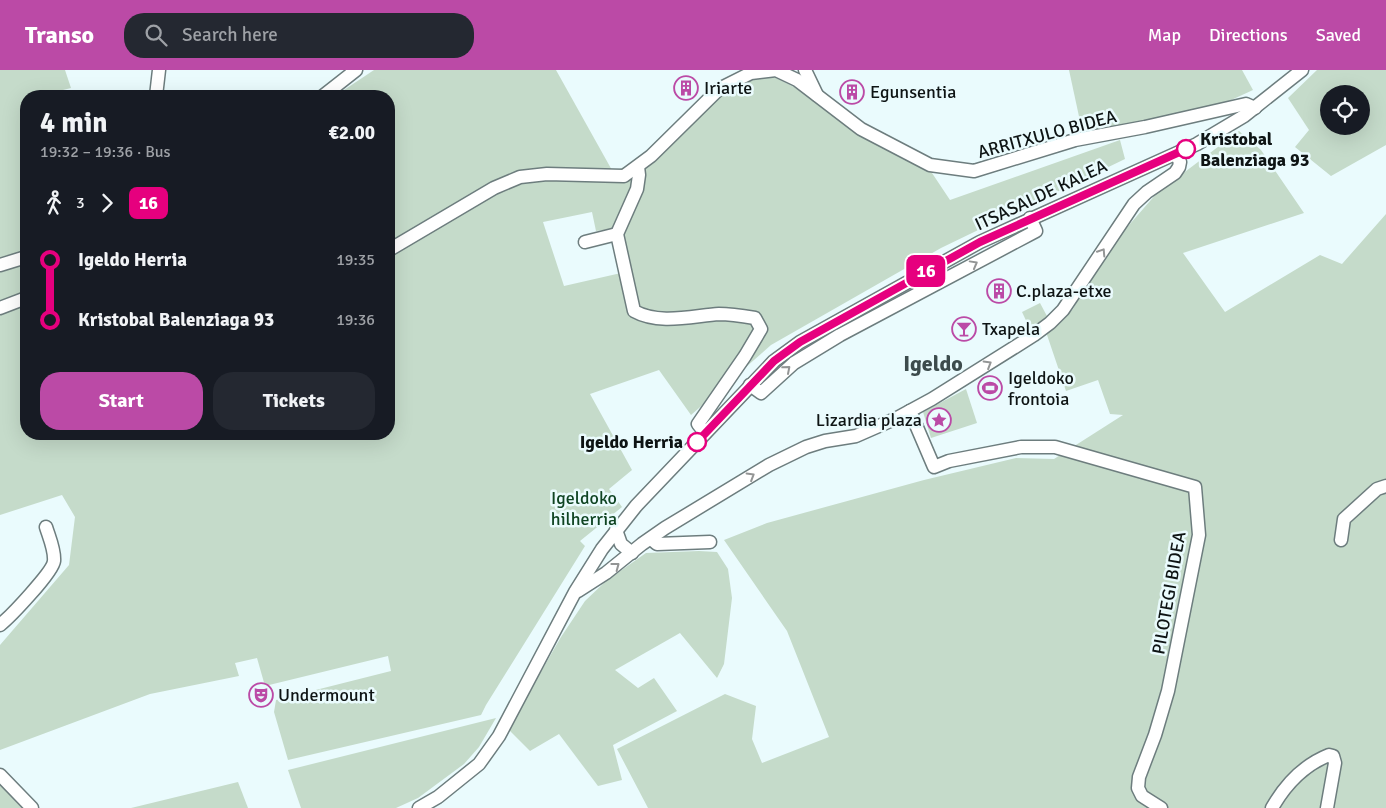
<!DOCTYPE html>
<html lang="en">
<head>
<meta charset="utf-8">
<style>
	body { margin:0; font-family:Signika,sans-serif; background:#242831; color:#f1f3f6; height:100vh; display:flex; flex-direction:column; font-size:19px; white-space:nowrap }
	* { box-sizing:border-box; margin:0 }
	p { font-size:16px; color:#9ea1a6 }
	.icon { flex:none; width:28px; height:28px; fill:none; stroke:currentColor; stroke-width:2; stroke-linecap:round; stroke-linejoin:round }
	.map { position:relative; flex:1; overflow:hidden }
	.drawer { position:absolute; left:20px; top:20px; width:375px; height:350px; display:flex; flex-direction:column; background:#171b24; border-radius:20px; box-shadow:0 5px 20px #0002 }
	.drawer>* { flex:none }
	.badge { padding:0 10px; border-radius:8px; font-size:18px; line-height:32px }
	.buttons { position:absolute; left:1320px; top:15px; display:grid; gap:10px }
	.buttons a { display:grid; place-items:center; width:50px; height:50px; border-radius:50%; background:#171b24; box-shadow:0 5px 20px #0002; font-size:25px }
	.map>.badge { position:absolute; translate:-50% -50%; box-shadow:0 0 0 2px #fff }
	.legs { display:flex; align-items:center; gap:8px; height:55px; padding:0 20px; font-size:16px }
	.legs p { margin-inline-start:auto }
	.head { display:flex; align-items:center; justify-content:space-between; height:85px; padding:0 20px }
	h1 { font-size:28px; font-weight:700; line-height:38px }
	.action { display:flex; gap:10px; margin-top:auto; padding:10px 20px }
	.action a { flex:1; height:58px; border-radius:20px; background:#bb4aa6; color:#fff; font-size:20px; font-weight:700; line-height:58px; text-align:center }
	.action a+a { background:#242831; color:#f1f3f6 }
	ul { padding:0 20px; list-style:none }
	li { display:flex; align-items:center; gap:18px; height:60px; font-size:19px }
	li i { display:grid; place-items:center; width:8px; height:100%; margin:0 6px; background:currentColor }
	li i::after { content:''; width:12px; height:12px; margin:-6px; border:4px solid; border-radius:50%; background:#171b24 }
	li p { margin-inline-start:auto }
	li:first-child i { background:linear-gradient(#0000 50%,currentColor 0) }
	li:last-child i { background:linear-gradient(currentColor 50%,#0000 0) }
	header { display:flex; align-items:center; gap:30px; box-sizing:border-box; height:70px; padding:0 25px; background:#bb4aa6; color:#fff }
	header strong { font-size:24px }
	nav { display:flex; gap:28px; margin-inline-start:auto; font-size:18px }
	.search { width:350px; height:45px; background:#242831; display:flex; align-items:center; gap:12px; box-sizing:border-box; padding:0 18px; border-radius:20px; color:#9ea1a6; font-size:19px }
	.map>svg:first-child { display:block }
</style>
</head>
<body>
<header>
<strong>Transo</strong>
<div class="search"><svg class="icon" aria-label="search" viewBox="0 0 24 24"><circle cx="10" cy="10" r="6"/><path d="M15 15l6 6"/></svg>Search here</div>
<nav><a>Map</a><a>Directions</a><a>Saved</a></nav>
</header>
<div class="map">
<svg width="1386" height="738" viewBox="0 0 1386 738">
	<rect width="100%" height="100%" fill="#eafbfd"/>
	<g fill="#c5dbca" fill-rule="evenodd">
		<path d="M0,0H65L71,18L39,26H26V364H389V26H344L341,22L374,0H556L613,102L668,77L721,22L752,8L774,7L794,17L862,66L930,100L950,130L1120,70L1125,89L941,178L771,275L691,345L659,300L590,324L632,400L609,419L622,437L580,471L585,476L486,635L481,645L288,690L274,642L276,630L391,601L388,586L265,616L257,588L235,593L239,606L150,624L0,680V575L69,495L75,447L62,425L0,445ZM592,142L596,161L613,159L621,203L564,216L543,152Z"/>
		<polygon points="1069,0 1242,0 1253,20 1216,37 1083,65"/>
		<path d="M1317,0H1386V75L1331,106L1295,77L1309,60L1288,28ZM1329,24H1361V56H1329Z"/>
		<polygon points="1239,61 1261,80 1304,143 1183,183 1225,242 1320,185 1342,194 1386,144 1386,738 648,738 617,679 725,624 756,636 752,669 762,693 829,667 787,561 724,470 767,453 924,410 1016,388 1054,389 1123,345 1110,344 1098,310 1066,321 1046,262 1061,252 1073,239 1102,186 1157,123"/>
		<polygon points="1040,233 1048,248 1030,259 1022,242"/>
		<polygon points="966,319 977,353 931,368 923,342"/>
		<polygon points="699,481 717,482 728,499 732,528 724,594 717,608 680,563 615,600 638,618 654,608 677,641 613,675 622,710 598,716 559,664 530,681 508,659 561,567 585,531 606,511 646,483"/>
		<polygon points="496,648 479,677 464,694 418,728 396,738 301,738 288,700"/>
		<polygon points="238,712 248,738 131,738"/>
		<polygon points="0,715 22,738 0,738"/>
	</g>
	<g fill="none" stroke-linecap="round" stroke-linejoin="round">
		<g stroke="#6d7d7e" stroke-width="15">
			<g id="minor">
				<polyline points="805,0 817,25"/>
				<polyline points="156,26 159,0"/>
				<polyline points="323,26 356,0"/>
				<path d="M638,97L639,105L637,119L617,164L634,241C659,255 692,246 719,244C731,244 743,246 755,248L761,259L745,286L698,354L705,363"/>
				<polyline points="585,172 617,164"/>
				<polyline points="389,180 494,118 520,107 547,104 624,106 651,86 719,19 751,3 776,0 797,10 861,59 930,95 974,101 1075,70 1145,57 1246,34 1255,38"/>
				<polyline points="0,195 26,187"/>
				<polyline points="0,238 26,228"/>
				<polyline points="750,315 761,323 794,293 840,265 1036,161 1030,148"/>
				<polyline points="910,341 934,397 949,391 1021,377 1055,377 1195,417 1199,465 1168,621 1155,665 1139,707 1138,718 1142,726 1161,738"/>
				<polyline points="616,460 621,474 632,483"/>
				<polyline points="651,469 657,474 710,472"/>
				<polyline points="1341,470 1344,449 1377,419 1386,416"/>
				<polyline points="578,521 606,503 642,474 665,458 769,395 806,377 825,371 856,366 897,348 932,329 1034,265 1050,253 1063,240 1134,134 1147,122 1175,103 1179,97 1180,92 1176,84"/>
				<path d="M0,555C10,547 53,502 54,491C55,480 49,467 46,457"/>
				<polyline points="0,705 32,738"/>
				<polyline points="419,738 438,727 479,694 499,666 575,522 602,479 636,436 774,291 800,272 980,172 1197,74 1244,46 1302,0"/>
				<path d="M1272,738C1285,715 1304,695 1329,685L1333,686L1335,693L1327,738"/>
			</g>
		</g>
		<use href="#minor" stroke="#fff" stroke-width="12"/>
	</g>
	<defs><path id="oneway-chevron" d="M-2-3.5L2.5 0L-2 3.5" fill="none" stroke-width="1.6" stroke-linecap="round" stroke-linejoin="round" transform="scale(1.25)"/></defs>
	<g stroke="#939595">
		<use href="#oneway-chevron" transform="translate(1102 182) rotate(-57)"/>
		<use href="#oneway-chevron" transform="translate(974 194) rotate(-29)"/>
		<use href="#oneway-chevron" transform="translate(988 294) rotate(-31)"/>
		<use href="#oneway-chevron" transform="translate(787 299) rotate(-41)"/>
		<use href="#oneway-chevron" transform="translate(751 406) rotate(-31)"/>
		<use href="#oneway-chevron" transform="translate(616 496) rotate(-37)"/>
	</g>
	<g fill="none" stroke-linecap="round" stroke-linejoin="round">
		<g stroke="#fff" stroke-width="11">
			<polyline id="line-1" points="697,372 774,291 800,272 980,172 1186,79"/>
		</g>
		<use href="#line-1" stroke="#e6007e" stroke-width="8"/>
	</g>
	<defs>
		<g id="building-ring" transform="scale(1.25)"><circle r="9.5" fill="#eafbfd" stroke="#bb4aa6" stroke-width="1.5"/><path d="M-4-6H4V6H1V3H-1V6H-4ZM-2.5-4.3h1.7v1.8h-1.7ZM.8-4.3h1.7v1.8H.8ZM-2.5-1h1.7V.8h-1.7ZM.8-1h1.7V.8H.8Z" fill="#bb4aa6"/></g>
		<g id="bar-ring" transform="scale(1.25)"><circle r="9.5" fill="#eafbfd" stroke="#bb4aa6" stroke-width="1.5"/><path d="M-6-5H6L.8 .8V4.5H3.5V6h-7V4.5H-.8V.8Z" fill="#bb4aa6"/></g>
		<g id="stadium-ring" transform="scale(1.25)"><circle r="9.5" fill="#eafbfd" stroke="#bb4aa6" stroke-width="1.5"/><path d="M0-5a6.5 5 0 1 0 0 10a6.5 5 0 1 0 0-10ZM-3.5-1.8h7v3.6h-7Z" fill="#bb4aa6"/></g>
		<g id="sight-ring" transform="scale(1.25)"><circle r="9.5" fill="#eafbfd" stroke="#bb4aa6" stroke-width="1.5"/><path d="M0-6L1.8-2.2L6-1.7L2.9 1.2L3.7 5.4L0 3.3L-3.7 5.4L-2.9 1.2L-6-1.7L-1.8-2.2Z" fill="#bb4aa6"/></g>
		<g id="theatre-ring" transform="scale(1.25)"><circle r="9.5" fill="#eafbfd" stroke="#bb4aa6" stroke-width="1.5"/><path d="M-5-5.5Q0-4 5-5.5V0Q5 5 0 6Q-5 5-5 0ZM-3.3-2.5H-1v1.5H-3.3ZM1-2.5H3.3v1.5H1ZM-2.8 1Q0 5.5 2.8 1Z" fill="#bb4aa6"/></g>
	</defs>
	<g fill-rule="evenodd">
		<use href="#building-ring" x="686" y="18"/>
		<use href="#building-ring" x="852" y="22"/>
		<use href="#building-ring" x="999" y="221"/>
		<use href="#bar-ring" x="964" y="259"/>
		<use href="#stadium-ring" x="990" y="318"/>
		<use href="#sight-ring" x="939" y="350"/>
		<use href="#theatre-ring" x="261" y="625"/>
	</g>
	<g fill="#fff" stroke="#e6007e" stroke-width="2.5">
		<circle cx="1186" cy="79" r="9"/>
		<circle cx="697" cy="372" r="9"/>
	</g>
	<g text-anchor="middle" stroke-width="5" stroke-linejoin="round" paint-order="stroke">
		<g font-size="18" fill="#0e1414" stroke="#eafbfd" text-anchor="start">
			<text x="704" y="24">Iriarte</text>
			<text x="870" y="28">Egunsentia</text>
			<text x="1016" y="227">C.plaza-etxe</text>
			<text x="982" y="265">Txapela</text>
			<text x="1008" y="314">Igeldoko<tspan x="1008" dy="21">frontoia</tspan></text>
			<text x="922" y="356" text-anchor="end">Lizardia plaza</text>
			<text x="278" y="631">Undermount</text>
		</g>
		<g font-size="18" fill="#0e1414" stroke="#eafbfd">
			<text transform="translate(1047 64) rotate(-15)" y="6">ARRITXULO BIDEA</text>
			<text transform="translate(1041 125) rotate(-25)" y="6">ITSASALDE KALEA</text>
			<text transform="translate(1169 523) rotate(-80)" y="6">PILOTEGI BIDEA</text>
		</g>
		<g font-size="18" font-weight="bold" fill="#0e1414" stroke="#eafbfd" text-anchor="start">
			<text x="1200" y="75">Kristobal<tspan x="1200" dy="21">Balenziaga 93</tspan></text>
			<text x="683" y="378" text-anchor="end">Igeldo Herria</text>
		</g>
		<g font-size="18" fill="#0f4422" stroke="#eafbfd">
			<text x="584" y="434">Igeldoko<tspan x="584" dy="21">hilherria</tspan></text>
		</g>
		<g font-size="22" font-weight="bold" fill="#3c4b4c" stroke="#eafbfd">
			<text x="933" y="301">Igeldo</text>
		</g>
	</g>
</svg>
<div class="buttons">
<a><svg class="icon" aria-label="locate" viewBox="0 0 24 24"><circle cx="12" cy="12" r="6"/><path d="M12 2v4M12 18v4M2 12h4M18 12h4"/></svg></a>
</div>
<b class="badge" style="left:926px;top:201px;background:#e6007e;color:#fff">16</b>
<section class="drawer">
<div class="head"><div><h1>4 min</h1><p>19:32 – 19:36 · Bus</p></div><b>€2.00</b></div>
<div class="legs"><svg class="icon" aria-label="walk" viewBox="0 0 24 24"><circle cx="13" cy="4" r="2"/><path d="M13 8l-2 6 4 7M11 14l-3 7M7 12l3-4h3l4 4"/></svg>3<svg class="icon" aria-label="forward" viewBox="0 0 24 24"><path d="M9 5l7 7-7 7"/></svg><b class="badge" style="background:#e6007e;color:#fff">16</b></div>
<ul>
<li><i style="color:#e6007e"></i><b>Igeldo Herria</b><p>19:35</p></li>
<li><i style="color:#e6007e"></i><b>Kristobal Balenziaga 93</b><p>19:36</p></li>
</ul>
<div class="action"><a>Start</a><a>Tickets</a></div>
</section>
</div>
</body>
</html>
